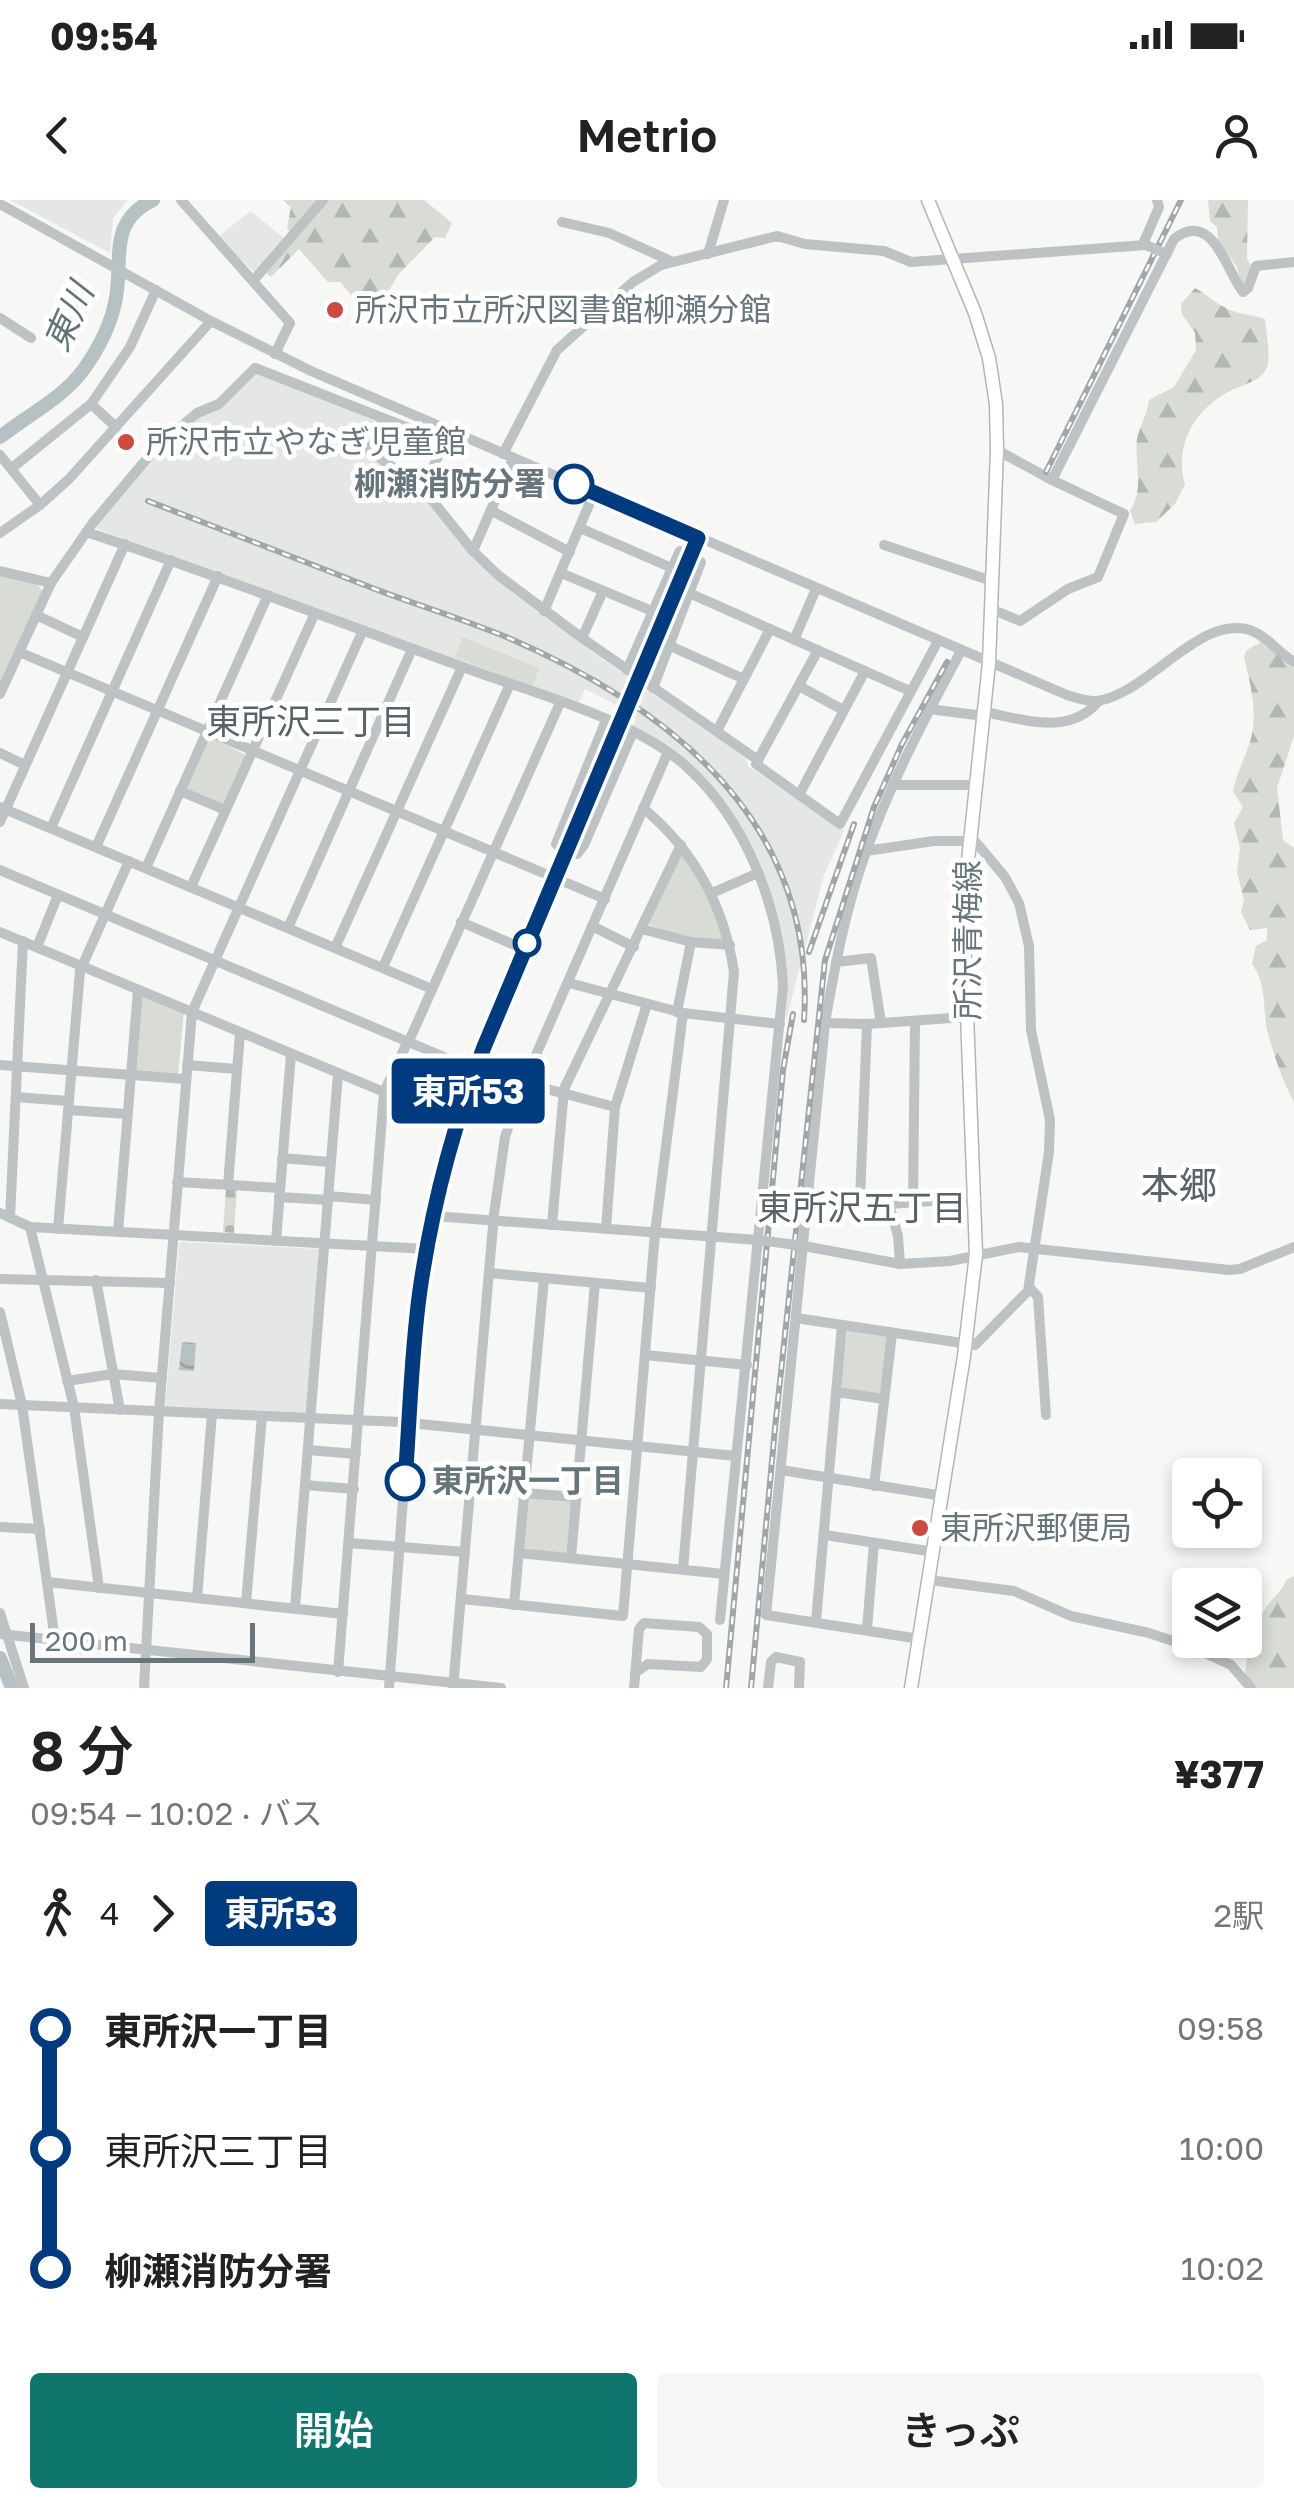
<!DOCTYPE html>
<html lang="ja">
<head>
<meta charset="utf-8">
<style>
	body { margin:0; font-family:"Golos Text","Noto Sans JP",sans-serif; background:#f6f6f6; color:#222; height:100vh; display:flex; flex-direction:column; font-size:38px; white-space:nowrap }
	* { box-sizing:border-box; margin:0 }
	p { font-size:32px; color:#767676 }
	.icon { flex:none; width:55px; height:55px; fill:none; stroke:currentColor; stroke-width:2; stroke-linecap:round; stroke-linejoin:round }
	.map { position:relative; height:1488px; overflow:hidden }
	.details { display:flex; flex-direction:column; background:#fff; flex:1 }
	.details>* { flex:none }
	.badge { padding:0 20px; border-radius:8px; font-size:35px; line-height:65px }
	.tools { position:absolute; left:1172px; top:1258px; display:grid; gap:20px }
	.tools a { display:grid; place-items:center; width:90px; height:90px; border-radius:10px; background:#fff; box-shadow:0 5px 15px #0003; font-size:50px }
	.scale { position:absolute; left:30px; bottom:25px; width:225px; box-sizing:border-box; padding-left:10px; border:5px solid #66767c; border-top:0; font-size:28px; line-height:35px; white-space:nowrap; color:#66767c; -webkit-text-stroke:8px #fff; paint-order:stroke }
	.map>.badge { position:absolute; translate:-50% -50%; box-shadow:0 0 0 5px #fff }
	.legs { display:flex; align-items:center; gap:15px; height:110px; padding:0 30px; font-size:32px }
	.legs p { margin-inline-start:auto }
	.headline { display:flex; align-items:center; justify-content:space-between; height:170px; padding:0 30px }
	h1 { font-size:55px; font-weight:600; line-height:75px }
	.action { display:flex; gap:20px; margin-top:auto; padding:20px 30px }
	.action a { flex:1; height:115px; border-radius:10px; background:#0f766e; color:#fff; font-size:40px; font-weight:600; line-height:115px; text-align:center }
	.action a+a { background:#f6f6f6; color:#222 }
	ul { padding:0 30px; list-style:none }
	li { display:flex; align-items:center; gap:35px; height:120px; font-size:38px }
	li i { display:grid; place-items:center; width:15px; height:100%; margin:0 12px; background:currentColor }
	li i::after { content:''; width:25px; height:25px; margin:-12px; border:8px solid; border-radius:50%; background:#fff }
	li p { margin-inline-start:auto }
	li:first-child i { background:linear-gradient(#0000 50%,currentColor 0) }
	li:last-child i { background:linear-gradient(currentColor 50%,#0000 0) }
	.status { display:flex; justify-content:space-between; align-items:center; height:70px; padding:0 50px; background:#fff; direction:ltr }
	.status svg { height:28px; fill:currentColor }
	header { display:flex; justify-content:space-between; align-items:center; height:130px; padding:0 30px; background:#fff; font-size:45px; font-weight:600 }
	.map>svg:first-child { display:block }
</style>
</head>
<body>
<div class="status"><b>09:54</b><svg viewBox="0 0 49 12"><path d="M0 12V9h3v3zM5 12V6h3v6zM10 12V3h3v9zM15 12V0h3v12zM26 1h20v11H26zM47 4h2v5h-2z"/></svg></div>
<header><svg class="icon" aria-label="back" viewBox="0 0 24 24"><path d="M15 5l-7 7 7 7"/></svg>Metrio<svg class="icon" aria-label="person" viewBox="0 0 24 24"><circle cx="12" cy="8" r="4"/><path d="M4 21q1-7 8-7t8 7"/></svg></header>
<div class="map">
<svg width="1294" height="1488" viewBox="0 0 1294 1488">
	<defs>
		<pattern id="forest-firs" width="22" height="20" patternUnits="userSpaceOnUse" patternTransform="scale(2.5)"><rect width="22" height="20" fill="#d8dcd5"/><path d="M5 1l3.5 6h-7zM16 11l3.5 6h-7z" fill="#b3b7b2"/></pattern>
		<pattern id="cemetery-stones" width="16" height="16" patternUnits="userSpaceOnUse" patternTransform="scale(2.5)"><rect width="16" height="16" fill="#d8dcd5"/><path d="M2 7V4a2 2 0 0 1 4 0v3zM10 15v-3a2 2 0 0 1 4 0v3z" fill="#b3b7b2"/></pattern>
		<pattern id="water-waves" width="16" height="10" patternUnits="userSpaceOnUse" patternTransform="scale(2.5)"><rect width="16" height="10" fill="#b5c1c3"/><path d="M0 5q4-4 8 0t8 0" fill="none" stroke="#97a1a3"/></pattern>
	</defs>
	<rect width="100%" height="100%" fill="#f7f7f5"/>
	<g fill="#e5e7e5">
		<polygon points="10,0 128,0 113,18 110,53"/>
		<polygon points="251,11 286,40 258,71 253,71 219,40 220,35"/>
		<polygon points="256,173 261,173 377,222 365,252 422,290 498,377 592,452 725,543 746,558 748,566 844,631 824,675 786,821 787,780 770,694 709,584 632,528 636,519 611,502 585,489 577,506 99,330 95,325 146,262 199,216 220,209"/>
		<polygon points="182,1042 319,1049 307,1214 165,1208 179,1044"/>
	</g>
	<g fill="url(#forest-firs)">
		<polygon points="283,0 424,0 452,23 445,38 435,37 398,75 370,124 365,120 363,108 340,82 328,82 299,49 271,77 264,72 293,37 287,28 291,7"/>
		<polygon points="1208,0 1248,0 1247,59 1252,67 1248,82 1242,87 1237,67 1218,41 1217,27 1210,21"/>
		<path d="M1195,88C1206,94 1214,102 1224,107C1237,115 1252,114 1265,119C1266,132 1271,155 1267,167C1263,181 1239,186 1228,192C1193,211 1174,247 1185,284L1175,304L1156,322L1135,324L1130,311C1145,288 1134,263 1137,239C1140,225 1148,213 1149,200L1174,187L1196,150L1195,133L1182,114L1181,104Z"/>
		<path d="M1261,442L1294,468V536L1277,588L1283,640L1294,648V902C1282,880 1275,858 1268,834C1262,809 1268,786 1252,764L1256,746L1267,740V728L1250,730L1241,712L1244,700L1237,672L1240,648L1234,623L1243,607L1233,592C1236,573 1246,557 1251,538C1258,511 1250,483 1244,457L1247,450Z"/>
		<path d="M1294,1376V1488H1256L1245,1474C1247,1454 1253,1429 1263,1412C1270,1399 1281,1394 1286,1380Z"/>
	</g>
	<polygon fill="url(#cemetery-stones)" points="226,988 237,989 234,1033 223,1032"/>
	<g fill="#d8dcd5">
		<polygon points="0,374 36,383 43,392 0,485"/>
		<polygon points="462,437 539,468 532,487 455,457"/>
		<polygon points="210,537 246,555 224,606 184,591"/>
		<polygon points="684,654 712,701 724,740 691,739 647,724 680,655"/>
		<polygon points="142,795 184,812 178,875 134,871"/>
		<polygon points="847,1129 887,1135 882,1195 841,1191"/>
		<polygon points="528,1297 572,1299 566,1354 523,1348"/>
	</g>
	<polygon fill="url(#water-waves)" points="182,1142 196,1143 194,1171 179,1170"/>
	<g fill="none" stroke-linecap="round" stroke-linejoin="round">
		<g stroke="#b5c1c3" stroke-width="14">
			<path d="M0,237C28,215 63,198 84,169C96,152 109,128 114,107C126,64 104,24 153,0"/>
			<polyline points="0,1458 12,1488"/>
		</g>
		<polyline stroke="#d3d7d7" stroke-width="10" stroke-dasharray="10 5" stroke-linecap="butt" points="618,530 641,476"/>
		<g stroke="#b1b6b8" stroke-width="15">
			<polyline id="major" points="911,1488 964,1156 976,1054 963,708 989,463 997,250 996,204 989,158 975,113 928,0"/>
		</g>
		<g stroke="#bdc2c4" stroke-width="10">
			<polyline points="181,0 290,123 275,154"/>
			<path d="M0,4L211,121L311,171L1067,495C1077,498 1087,502 1097,501C1148,494 1199,414 1250,430C1267,436 1279,453 1294,462"/>
			<polyline points="562,22 609,33 671,61"/>
			<polyline points="1143,44 1159,7 1157,0"/>
			<polyline points="708,54 724,0"/>
			<polyline points="253,81 323,0"/>
			<polyline points="0,118 31,138"/>
			<polyline points="91,204 116,227"/>
			<polyline points="383,219 369,250 423,289 473,351 498,375 582,438 758,560 756,564 840,624 938,441"/>
			<path d="M997,250L1052,280L1174,39C1213,8 1227,73 1243,92L1248,88L1256,66L1294,62"/>
			<polyline points="503,254 557,150 633,82 661,65 777,36 805,44 884,51 911,62 1146,45"/>
			<polyline points="0,255 40,305"/>
			<polyline points="12,268 91,204 130,147 156,90"/>
			<polyline points="423,289 447,237"/>
			<polyline points="492,311 570,352"/>
			<polyline points="580,328 672,368 627,470"/>
			<path d="M86,332C212,373 335,421 460,466C529,492 634,518 688,568C747,622 780,709 783,787L720,1420"/>
			<polyline points="0,333 40,305 69,279 211,121"/>
			<polyline points="884,345 992,381"/>
			<polyline points="473,351 513,259"/>
			<polyline points="672,368 680,351"/>
			<polyline points="0,371 51,383"/>
			<polyline points="561,373 652,411"/>
			<polyline points="689,393 910,491"/>
			<polyline points="991,409 1020,421 1068,389 1098,377 1124,314 1052,280"/>
			<polyline points="544,411 594,293"/>
			<polyline points="36,415 83,437"/>
			<polyline points="582,438 603,391"/>
			<polyline points="794,440 816,389"/>
			<polyline points="668,445 744,479"/>
			<polyline points="19,452 605,699"/>
			<polyline points="641,476 698,338"/>
			<polyline points="799,486 843,510"/>
			<polyline points="653,488 701,362"/>
			<polyline points="0,494 51,383 92,324 155,249 197,213 219,204 255,168 444,242"/>
			<polyline points="929,509 984,516"/>
			<path d="M984,512C1024,519 1068,537 1099,501"/>
			<polyline points="606,520 556,644 566,653 577,654 584,645 633,532"/>
			<polyline points="717,531 770,429"/>
			<polyline points="0,553 25,565"/>
			<polyline points="758,560 818,450"/>
			<polyline points="893,585 976,585"/>
			<polyline points="180,591 225,610"/>
			<polyline points="799,595 865,471"/>
			<polyline points="0,607 432,789"/>
			<path d="M643,608C695,651 724,705 734,772L683,1369"/>
			<polyline points="0,622 125,344"/>
			<polyline points="51,628 171,360"/>
			<polyline points="96,647 218,376"/>
			<polyline points="866,651 934,641 968,641"/>
			<polyline points="146,668 268,395"/>
			<polyline points="0,670 475,870 615,907"/>
			<polyline points="191,687 315,413"/>
			<polyline points="712,693 758,673"/>
			<polyline points="461,722 524,749"/>
			<polyline points="592,726 634,747"/>
			<polyline points="288,728 412,449"/>
			<polyline points="642,729 691,742 730,745"/>
			<polyline points="0,732 384,892"/>
			<polyline points="37,747 58,695"/>
			<polyline points="335,748 462,467"/>
			<polyline points="836,762 871,758 881,823"/>
			<polyline points="383,767 510,484"/>
			<polyline points="569,783 683,813 780,824"/>
			<polyline points="677,812 691,742"/>
			<polyline points="825,823 867,824 966,817"/>
			<polyline points="409,841 560,503"/>
			<polyline points="0,865 185,879"/>
			<polyline points="187,865 237,869"/>
			<polyline points="16,897 68,901"/>
			<polyline points="68,910 127,914"/>
			<polyline points="282,958 330,962"/>
			<polyline points="177,982 280,988"/>
			<polyline points="228,985 240,833"/>
			<polyline points="809,994 889,1004 976,998"/>
			<polyline points="328,996 376,1000"/>
			<polyline points="279,997 328,1000"/>
			<polyline points="860,1000 867,824"/>
			<polyline points="889,1004 898,1036 900,1064"/>
			<polyline points="913,1004 915,821"/>
			<polyline points="0,1013 30,1027 427,1049"/>
			<polyline points="433,1016 758,1040"/>
			<polyline points="10,1018 23,741"/>
			<polyline points="552,1025 564,889 681,645"/>
			<polyline points="30,1027 74,1207 99,1388"/>
			<polyline points="58,1029 80,771 129,661"/>
			<polyline points="606,1029 615,907 647,804"/>
			<polyline points="118,1032 138,790"/>
			<polyline points="276,1041 291,854"/>
			<polyline points="804,1046 900,1064 950,1061 1019,1047 1229,1070 1240,1069 1294,1047"/>
			<polyline points="489,1073 651,1088"/>
			<polyline points="0,1079 170,1083"/>
			<polyline points="96,1080 120,1210"/>
			<polyline points="1030,1088 1038,1097 1046,1215"/>
			<polyline points="0,1112 22,1205 55,1440"/>
			<polyline points="796,1118 975,1145 1028,1091 1049,952 1050,920 1031,830 1029,746 1019,703 1005,677 969,634"/>
			<polyline points="645,1155 747,1165"/>
			<polyline points="67,1181 113,1174 162,1178"/>
			<polyline points="836,1192 884,1199"/>
			<polyline points="0,1204 400,1222 736,1256"/>
			<polyline points="308,1250 356,1254"/>
			<polyline points="781,1270 943,1296"/>
			<polyline points="305,1285 354,1289"/>
			<polyline points="874,1286 892,1134"/>
			<polyline points="524,1293 576,1297"/>
			<polyline points="0,1327 40,1329"/>
			<polyline points="825,1335 934,1352"/>
			<polyline points="349,1343 465,1352"/>
			<polyline points="519,1353 724,1374"/>
			<polyline points="571,1358 595,1083"/>
			<polyline points="929,1380 1014,1391 1071,1416 1149,1433 1194,1448 1231,1465 1251,1488"/>
			<polyline points="47,1382 343,1414"/>
			<polyline points="197,1398 212,1214"/>
			<polyline points="462,1399 623,1416 655,1033 683,813"/>
			<polyline points="246,1403 262,1216"/>
			<polyline points="514,1405 544,1078"/>
			<polyline points="295,1408 338,874"/>
			<polyline points="0,1413 24,1488"/>
			<polyline points="816,1421 842,1125"/>
			<polyline points="867,1429 874,1343"/>
			<polyline points="0,1434 501,1488"/>
			<path d="M920,1439L766,1415L825,823C835,765 846,707 866,652C891,581 926,516 961,451"/>
			<polyline points="338,1472 384,892 408,841"/>
			<polyline points="144,1488 159,1211 192,812 363,430"/>
			<polyline points="389,1488 416,1123 437,997 475,870 618,530"/>
			<polyline points="453,1488 494,1014 505,937 522,887 668,552"/>
			<polyline points="634,1488 639,1429 644,1423 699,1427 707,1434 707,1459 701,1467 648,1464 635,1473"/>
			<polyline points="768,1488 771,1462 776,1457 800,1462 799,1488"/>
		</g>
		<use href="#major" stroke="#fff" stroke-width="12"/>
		<g stroke="#9fa7aa" stroke-width="6">
			<g id="rail">
				<polyline points="1046,272 1181,0"/>
				<path d="M148,301C224,330 299,360 375,389C420,406 466,420 511,439C674,510 817,624 804,820"/>
				<polyline points="809,752 854,624"/>
				<polyline points="726,1488 783,870 793,814"/>
				<polyline points="751,1488 775,1228 825,760 874,607 902,544 947,462"/>
			</g>
		</g>
		<use href="#rail" stroke="#fff" stroke-width="2.5" stroke-dasharray="8" stroke-linecap="butt"/>
		<g stroke="#bdc2c4" stroke-width="10">
			<polyline points="1146,45 1167,54"/>
			<polyline points="758,1040 804,1046"/>
		</g>
	</g>
	<g fill="none" stroke-linecap="round" stroke-linejoin="round">
		<g stroke="#fff" stroke-width="22">
			<path id="line-1" d="M405,1281C410,1217 411,1153 420,1090C432,1007 453,926 484,847L698,338L574,284"/>
		</g>
		<use href="#line-1" stroke="#003b80" stroke-width="15"/>
	</g>
	<g fill="#cd4a40" stroke="#fff" stroke-width="4">
		<circle cx="335" cy="110" r="10"/>
		<circle cx="126" cy="242" r="10"/>
		<circle cx="920" cy="1328" r="10"/>
	</g>
	<g fill="#fff" stroke="#003b80" stroke-width="5">
		<circle cx="574" cy="284" r="18"/>
		<circle cx="527" cy="743" r="12"/>
		<circle cx="405" cy="1281" r="18"/>
	</g>
	<g text-anchor="middle" stroke-width="10" stroke-linejoin="round" paint-order="stroke">
		<g font-size="32" fill="#66767c" stroke="#fff" text-anchor="start">
			<text x="355" y="121">所沢市立所沢図書館柳瀬分館</text>
			<text x="146" y="253">所沢市立やなぎ児童館</text>
			<text x="940" y="1339">東所沢郵便局</text>
		</g>
		<g font-size="32" font-weight="bold" fill="#66767c" stroke="#fff" text-anchor="end">
			<text x="546" y="295">柳瀬消防分署</text>
			<text x="432" y="1292" text-anchor="start">東所沢一丁目</text>
		</g>
		<g font-size="32" fill="#66767c" stroke="#fff">
			<text transform="translate(968 740) rotate(-90)" y="11">所沢青梅線</text>
		</g>
		<g font-size="35" font-style="italic" fill="#607477" stroke="#fff">
			<text transform="translate(69 117) rotate(-66)" y="12">東川</text>
		</g>
		<g font-size="35" fill="#576368" stroke="#fff">
			<text x="311" y="534">東所沢三丁目</text>
			<text x="862" y="1020">東所沢五丁目</text>
		</g>
		<g font-size="38" fill="#576368" stroke="#fff">
			<text x="1179" y="999">本郷</text>
		</g>
	</g>
</svg>
<div class="tools">
<a><svg class="icon" aria-label="locate" viewBox="0 0 24 24"><circle cx="12" cy="12" r="6"/><path d="M12 2v4M12 18v4M2 12h4M18 12h4"/></svg></a>
<a><svg class="icon" aria-label="layers" viewBox="0 0 24 24"><path d="M12 4l9 5-9 5-9-5zM3 14l9 5 9-5"/></svg></a>
</div>
<div class="scale">200 m</div>
<b class="badge" style="left:468px;top:891px;background:#003b80;color:#fff">東所53</b>
</div>
<section class="details">
<div class="headline"><div><h1>8 分</h1><p>09:54 – 10:02 · バス</p></div><b>¥377</b></div>
<div class="legs"><svg class="icon" aria-label="walk" viewBox="0 0 24 24"><circle cx="13" cy="4" r="2"/><path d="M13 8l-2 6 4 7M11 14l-3 7M7 12l3-4h3l4 4"/></svg>4<svg class="icon" aria-label="forward" viewBox="0 0 24 24"><path d="M9 5l7 7-7 7"/></svg><b class="badge" style="background:#003b80;color:#fff">東所53</b><p>2駅</p></div>
<ul>
<li><i style="color:#003b80"></i><b>東所沢一丁目</b><p>09:58</p></li>
<li><i style="color:#003b80"></i><span>東所沢三丁目</span><p>10:00</p></li>
<li><i style="color:#003b80"></i><b>柳瀬消防分署</b><p>10:02</p></li>
</ul>
<div class="action"><a>開始</a><a>きっぷ</a></div>
</section>
</body>
</html>
